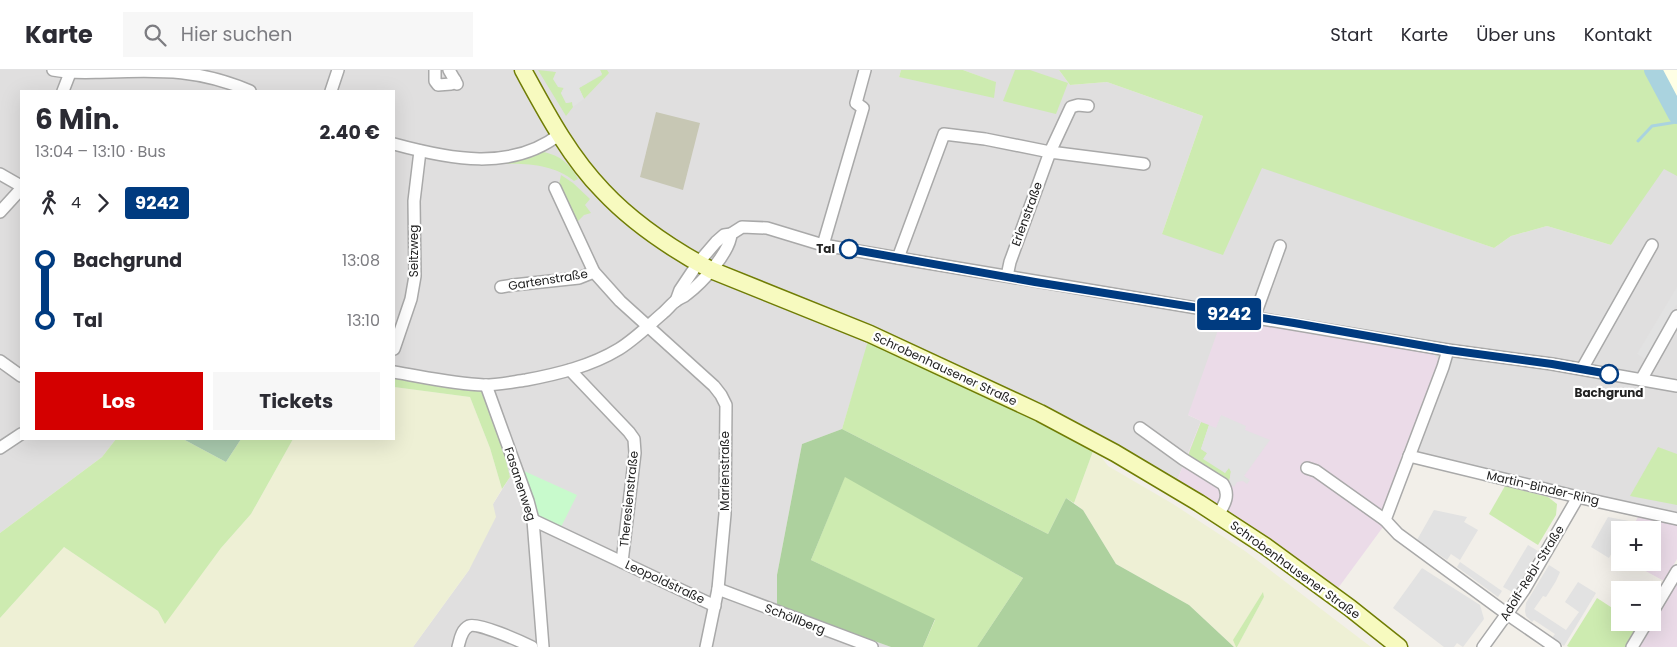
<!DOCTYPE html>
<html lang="de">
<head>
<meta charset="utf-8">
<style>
	body { margin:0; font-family:Poppins,sans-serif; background:#f7f7f7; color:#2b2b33; height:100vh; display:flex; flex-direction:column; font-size:19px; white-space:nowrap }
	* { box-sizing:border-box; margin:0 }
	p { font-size:16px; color:#7c7c81 }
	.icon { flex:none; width:28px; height:28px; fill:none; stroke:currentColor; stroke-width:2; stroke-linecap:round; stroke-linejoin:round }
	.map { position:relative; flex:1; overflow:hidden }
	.sheet { position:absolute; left:20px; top:20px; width:375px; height:350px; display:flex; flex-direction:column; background:#fff; border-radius:0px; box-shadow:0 5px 20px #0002 }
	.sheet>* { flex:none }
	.badge { padding:0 10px; border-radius:4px; font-size:18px; line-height:32px }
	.tools { position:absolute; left:1611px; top:451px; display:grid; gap:10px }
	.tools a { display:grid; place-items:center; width:50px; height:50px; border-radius:0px; background:#fff; box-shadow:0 5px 20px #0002; font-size:25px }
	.map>.badge { position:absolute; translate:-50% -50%; box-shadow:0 0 0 2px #fff }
	.legs { display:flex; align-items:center; gap:8px; height:55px; padding:0 15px; font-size:16px }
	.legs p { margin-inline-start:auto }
	.headline { display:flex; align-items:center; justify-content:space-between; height:85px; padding:0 15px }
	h1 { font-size:28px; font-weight:700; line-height:38px }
	.primary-button { display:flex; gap:10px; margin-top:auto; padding:10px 15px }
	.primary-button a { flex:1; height:58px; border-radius:0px; background:#d40000; color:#fff; font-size:20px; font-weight:700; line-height:58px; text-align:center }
	.primary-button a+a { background:#f7f7f7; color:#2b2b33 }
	ul { padding:0 15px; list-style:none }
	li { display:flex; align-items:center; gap:18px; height:60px; font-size:19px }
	li i { display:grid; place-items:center; width:8px; height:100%; margin:0 6px; background:currentColor }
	li i::after { content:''; width:12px; height:12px; margin:-6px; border:4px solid; border-radius:50%; background:#fff }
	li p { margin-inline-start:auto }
	li:first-child i { background:linear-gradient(#0000 50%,currentColor 0) }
	li:last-child i { background:linear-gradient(currentColor 50%,#0000 0) }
	header { display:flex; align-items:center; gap:30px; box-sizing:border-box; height:70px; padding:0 25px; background:#fff; border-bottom:1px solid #e1e1e2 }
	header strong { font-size:24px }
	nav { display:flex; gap:28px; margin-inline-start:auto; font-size:18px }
	.search { width:350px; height:45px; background:#f7f7f7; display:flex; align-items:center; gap:12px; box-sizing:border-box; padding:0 18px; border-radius:0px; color:#7c7c81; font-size:19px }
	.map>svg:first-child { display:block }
</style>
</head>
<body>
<header>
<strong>Karte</strong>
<div class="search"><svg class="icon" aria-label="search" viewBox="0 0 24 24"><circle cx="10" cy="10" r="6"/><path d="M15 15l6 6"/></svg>Hier suchen</div>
<nav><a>Start</a><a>Karte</a><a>Über uns</a><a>Kontakt</a></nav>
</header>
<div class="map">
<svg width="1677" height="577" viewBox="0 0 1677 577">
	<rect width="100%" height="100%" fill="#f2efe9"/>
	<polygon fill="#e0dfdf" points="0,0 901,0 899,7 995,12 963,0 1059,0 1070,15 1107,12 1203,46 1162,164 1262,97 1494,178 1511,166 1547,156 1611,175 1677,66 1677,451 1402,385 1440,292 1188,345 1201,351 1174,418 871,264 842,359 802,374 777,505 777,535 891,577 413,577 469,500 493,434 510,407 482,317 394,307 394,21 21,21 21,369 116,369 102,387 0,463"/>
	<g fill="#ebdbe8">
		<polygon points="1223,246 1430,280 1440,291 1402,385 1383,457 1333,525 1174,418 1201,351 1188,345"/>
		<polygon points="1638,447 1677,454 1677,489 1664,511 1631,493 1652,492 1652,460 1631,460"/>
		<polygon points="1677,513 1677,577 1640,577"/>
	</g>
	<polygon fill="#ffffe5" points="1657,0 1677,0 1677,34"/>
	<polygon fill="#c7c7b4" points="656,42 700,53 683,120 640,107"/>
	<g fill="#eef0d5">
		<polygon points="394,317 470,327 490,378 502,419 493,434 496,447 469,500 413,577 0,577 0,548 64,477 158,541 165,553 221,478 251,444 293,369 394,369"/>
		<polygon points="1096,373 1103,377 1102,388 1108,396 1173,434 1245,481 1371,577 1237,577 1264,527 1263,523 1234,569 1236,577 1234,577 1189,535 1116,494 1083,440 1074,433"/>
	</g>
	<g fill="#cdebb0">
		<polygon points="538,0 556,2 564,17 561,23 566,33 572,32 573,37 566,46"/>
		<polygon points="600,0 607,0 609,3 584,29 579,18 602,5"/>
		<polygon points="901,0 963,0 996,12 994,28 899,7"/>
		<polygon points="1015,0 1030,0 1068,13 1056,44 1003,31"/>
		<polygon points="1059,0 1657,0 1677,34 1677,106 1664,99 1611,175 1547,156 1511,166 1494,178 1262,98 1223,185 1162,164 1203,46 1107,12 1070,15"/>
		<path d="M544,82C561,86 570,94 578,109L574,111C555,95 527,93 503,94L502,93L527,89Z"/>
		<polygon points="561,105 573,113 590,129 585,135 591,143 584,145 577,152 559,115"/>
		<polygon points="870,264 1096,373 1074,433 1066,428 1048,464 842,359"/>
		<polygon points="394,307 482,317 495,346 510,407 502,419 490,378 470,327 394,317"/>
		<polygon points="1201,352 1209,355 1201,379 1207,383 1225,403 1229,397 1231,401 1229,413 1187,388"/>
		<polygon points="116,369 183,369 226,392 241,369 293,369 251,444 221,478 165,554 158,541 64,477 0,548 0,463 102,387"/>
		<polygon points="1658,377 1677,384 1677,435 1630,426"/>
		<polygon points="845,406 1023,508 977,577 923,577 935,550 811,490"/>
		<polygon points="1505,416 1548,427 1557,434 1556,445 1538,475 1489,444"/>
		<polygon points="1263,522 1264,527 1237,577 1236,577 1233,570"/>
		<polygon points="1597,528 1620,543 1620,552 1635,553 1639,555 1625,577 1569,577 1567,576"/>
	</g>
	<polygon fill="#add19e" points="842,359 1048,464 1066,428 1083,440 1116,494 1189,535 1234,577 977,577 1023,508 845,407 811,490 935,549 923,577 891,577 777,536 777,505 802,374"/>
	<polygon fill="#aacbaf" points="183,369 241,369 226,392"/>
	<polygon fill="#c8facc" points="524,401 577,425 561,457 539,446"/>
	<g fill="#e2e2e2">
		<polygon points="549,0 600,0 602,4 579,18 584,29 573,37 572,32 566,33 561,23 564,18 558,17 553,9 556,2"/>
		<polygon points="1677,217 1677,234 1645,289 1637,284"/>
		<polygon points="1221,345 1246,356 1245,360 1270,370 1244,406 1250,410 1247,414 1243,411 1237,412 1234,417 1229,413 1231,402 1229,398 1225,403 1203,389 1207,383 1201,379 1209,355 1216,358"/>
		<polygon points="1434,440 1467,447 1464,452 1478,460 1460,490 1451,484 1447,490 1417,470"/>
		<polygon points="1608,447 1629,451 1624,460 1620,460 1620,468 1609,488 1591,477"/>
		<polygon points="1528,475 1538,481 1514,523 1503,517"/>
		<polygon points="1460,492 1502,521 1498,527 1457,497"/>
		<polygon points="1549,495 1560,502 1556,511 1546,527 1543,526 1534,539 1566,560 1579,542 1565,532 1578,512 1596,523 1564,576 1552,568 1555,564 1534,550 1532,552 1526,546 1525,541 1526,533"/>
		<polygon points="1422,498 1480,535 1484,549 1463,577 1457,573 1454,577 1444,577 1393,538"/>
	</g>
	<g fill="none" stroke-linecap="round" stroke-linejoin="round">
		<polyline stroke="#aad3df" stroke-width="3" points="1638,71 1652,56 1677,52"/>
		<polyline stroke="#aad3df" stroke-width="18" points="1653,0 1677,45"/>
		<g stroke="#a9a9a9" stroke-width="14">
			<g id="minor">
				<path d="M53,0C72,4 91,2 110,2C163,0 201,0 250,21"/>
				<polyline points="435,0 435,11 438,15 451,14 455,10"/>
				<polyline points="449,0 457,14"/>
				<polyline points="63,21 70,3"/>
				<polyline points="331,21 338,0"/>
				<path d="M394,74C449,89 511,102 560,64"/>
				<polyline points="0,104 21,116"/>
				<polyline points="555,118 594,202 620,231 714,316 721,325 726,335 725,444 718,519 706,577"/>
				<polyline points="0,142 21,119"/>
				<polyline points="823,175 863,38 856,33 865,0"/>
				<polyline points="898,188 944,64 985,69 1050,82 1071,37 1078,35 1088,36"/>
				<polyline points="1007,206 1010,192 1050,82 1144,94"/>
				<polyline points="501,217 513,215 579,208 594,202"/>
				<polyline points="676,231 680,220 698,193 716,172 724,165 731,164 742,157 767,158 823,175 898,188 1448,280 1552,294 1677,316"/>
				<polyline points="1254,248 1280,176"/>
				<polyline points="394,279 411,229 415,206 414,131 420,81"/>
				<polyline points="0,291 21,306"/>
				<polyline points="1582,299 1652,175"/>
				<polyline points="570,300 629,362 634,369 635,383 622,492"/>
				<path d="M394,302C424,307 454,314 484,315C498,315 512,312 526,310C558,304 591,296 619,279C635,269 649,255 663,243C668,239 672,233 677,230C680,228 684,227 687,224C702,213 730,182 731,164"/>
				<polyline points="1641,310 1677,246"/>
				<polyline points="486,315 528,431 533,450 543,577"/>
				<path d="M1140,358L1183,389L1223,414C1230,425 1225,434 1218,445"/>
				<polyline points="0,378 21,364"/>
				<polyline points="1409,386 1582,428 1677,449"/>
				<polyline points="1307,398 1316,401 1385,450 1398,464 1507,544 1555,577"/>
				<polyline points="533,450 715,536"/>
				<polyline points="1385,450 1443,297 1448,280"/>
				<polyline points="718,519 872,577"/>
				<polyline points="1652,543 1677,501"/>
				<path d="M458,577C460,570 461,560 469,556C478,552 522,572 532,577"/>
				<polyline points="1483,577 1524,520 1578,427"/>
				<polyline points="1632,577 1647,552"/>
			</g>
		</g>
		<g stroke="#707d05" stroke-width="19">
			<path id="secondary" d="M523,0C546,42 569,86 603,121C633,153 672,179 711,200L870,264L1040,343L1115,383L1199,433L1265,476L1350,538L1399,577"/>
		</g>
		<use href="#minor" stroke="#fff" stroke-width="11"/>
		<use href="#secondary" stroke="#f7fabf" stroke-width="16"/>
	</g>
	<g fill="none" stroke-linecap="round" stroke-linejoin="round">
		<g stroke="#fff" stroke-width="11">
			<polyline id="line-1" points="849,179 1035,212 1294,253 1448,280 1552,294 1609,304"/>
		</g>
		<use href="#line-1" stroke="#003b80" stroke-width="8"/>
	</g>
	<g fill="#fff" stroke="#003b80" stroke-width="2.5">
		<circle cx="849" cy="179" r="9"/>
		<circle cx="1609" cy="304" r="9"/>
	</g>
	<g text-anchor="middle" stroke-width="4.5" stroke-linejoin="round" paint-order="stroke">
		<g font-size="12" fill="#222" stroke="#fff">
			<text transform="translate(1027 144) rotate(-70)" y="4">Erlenstraße</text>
			<text transform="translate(414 181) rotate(-90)" y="4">Seitzweg</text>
			<text transform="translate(548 210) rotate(-9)" y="4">Gartenstraße</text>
			<text transform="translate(945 299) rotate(25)" y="4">Schrobenhausener Straße</text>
			<text transform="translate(725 401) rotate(-90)" y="4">Marienstraße</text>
			<text transform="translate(520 414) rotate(72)" y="4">Fasanenweg</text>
			<text transform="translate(1543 418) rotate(13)" y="4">Martin-Binder-Ring</text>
			<text transform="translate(629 429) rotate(-84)" y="4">Theresienstraße</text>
			<text transform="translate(1295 500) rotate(36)" y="4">Schrobenhausener Straße</text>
			<text transform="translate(1532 503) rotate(-58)" y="4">Adolf-Rebl-Straße</text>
			<text transform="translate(665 512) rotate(25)" y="4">Leopoldstraße</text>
			<text transform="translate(795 549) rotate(21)" y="4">Schöllberg</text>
		</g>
		<g font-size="12" font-weight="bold" fill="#222" stroke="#fff" text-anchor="end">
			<text x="835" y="183">Tal</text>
			<text x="1609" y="327" text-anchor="middle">Bachgrund</text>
		</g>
	</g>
</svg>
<div class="tools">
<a>+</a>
<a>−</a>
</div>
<b class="badge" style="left:1229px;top:244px;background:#003b80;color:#fff">9242</b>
<section class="sheet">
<div class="headline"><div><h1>6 Min.</h1><p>13:04 – 13:10 · Bus</p></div><b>2.40 €</b></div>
<div class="legs"><svg class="icon" aria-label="walk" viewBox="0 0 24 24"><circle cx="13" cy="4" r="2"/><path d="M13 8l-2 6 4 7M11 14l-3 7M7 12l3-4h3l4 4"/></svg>4<svg class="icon" aria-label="forward" viewBox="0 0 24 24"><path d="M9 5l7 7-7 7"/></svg><b class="badge" style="background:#003b80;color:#fff">9242</b></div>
<ul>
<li><i style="color:#003b80"></i><b>Bachgrund</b><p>13:08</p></li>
<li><i style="color:#003b80"></i><b>Tal</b><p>13:10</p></li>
</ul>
<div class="primary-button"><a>Los</a><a>Tickets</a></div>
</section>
</div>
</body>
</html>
